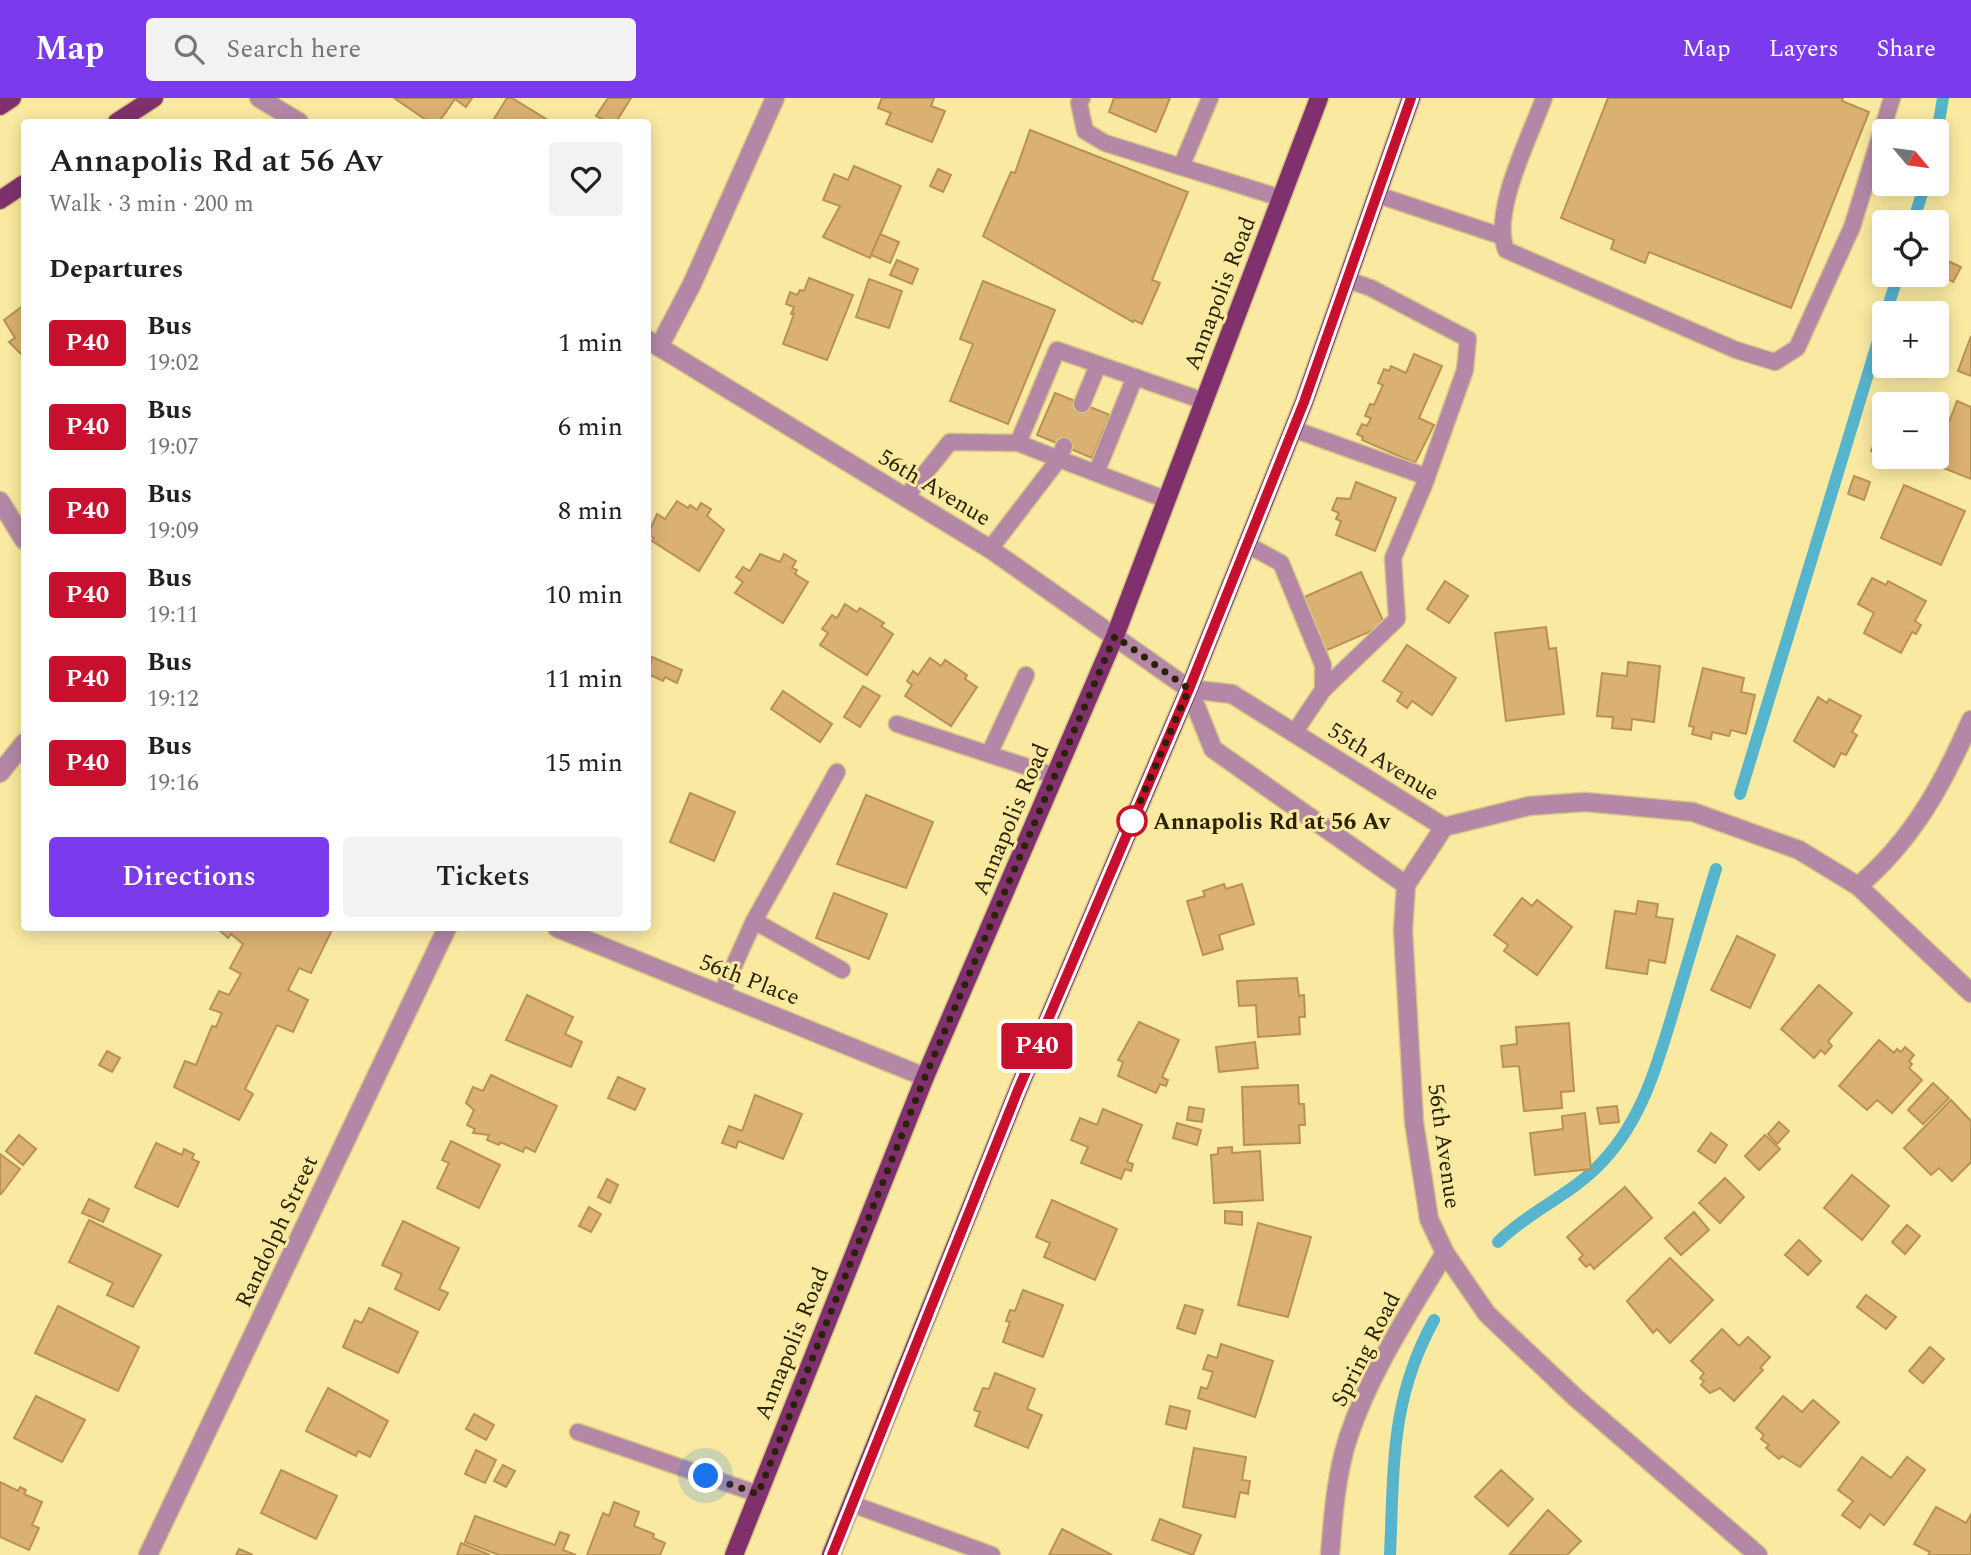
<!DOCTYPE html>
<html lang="en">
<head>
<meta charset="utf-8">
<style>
	body { margin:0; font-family:Spectral,serif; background:#f2f2f2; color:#202124; height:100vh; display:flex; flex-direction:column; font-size:26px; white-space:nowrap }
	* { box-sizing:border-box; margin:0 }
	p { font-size:23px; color:#757577 }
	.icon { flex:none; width:38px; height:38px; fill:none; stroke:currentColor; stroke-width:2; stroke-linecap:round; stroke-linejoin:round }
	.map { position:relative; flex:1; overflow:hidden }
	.details { position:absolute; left:21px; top:21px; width:630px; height:812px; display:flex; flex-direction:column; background:#fff; border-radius:7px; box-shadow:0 4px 18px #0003 }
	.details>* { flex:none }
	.badge { padding:0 14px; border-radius:5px; font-size:24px; line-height:46px }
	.needle { width:46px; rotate:119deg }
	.tools { position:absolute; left:1872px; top:21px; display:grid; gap:14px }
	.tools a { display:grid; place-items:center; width:77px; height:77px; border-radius:7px; background:#fff; box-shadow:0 4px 18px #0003; font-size:35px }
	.you { position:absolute; width:35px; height:35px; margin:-18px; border:5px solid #fff; border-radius:50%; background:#1a73e8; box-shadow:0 0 0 10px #1a73e833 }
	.map>.badge { position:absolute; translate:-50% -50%; box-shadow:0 0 0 4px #fff }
	h2 { padding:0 28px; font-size:26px; line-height:63px }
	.round { display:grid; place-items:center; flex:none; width:74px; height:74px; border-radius:7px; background:#f2f2f2 }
	.head { display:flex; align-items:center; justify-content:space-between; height:119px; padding:0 28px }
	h1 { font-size:33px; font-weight:600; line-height:52px }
	.action { display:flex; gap:14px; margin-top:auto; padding:14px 28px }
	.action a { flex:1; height:80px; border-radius:7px; background:#7c3aed; color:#fff; font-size:28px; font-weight:600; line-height:80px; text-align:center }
	.action a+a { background:#f2f2f2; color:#202124 }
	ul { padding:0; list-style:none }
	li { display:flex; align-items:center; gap:21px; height:84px; padding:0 28px }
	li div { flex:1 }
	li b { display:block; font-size:26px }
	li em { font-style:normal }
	li .badge { min-width:77px; font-weight:700; text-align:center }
	header { display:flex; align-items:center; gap:42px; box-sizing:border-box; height:98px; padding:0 35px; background:#7c3aed; color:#fff }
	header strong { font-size:33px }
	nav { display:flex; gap:38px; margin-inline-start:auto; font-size:24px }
	.search { width:490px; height:63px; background:#f2f2f2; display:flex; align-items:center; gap:18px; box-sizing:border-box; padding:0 24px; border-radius:7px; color:#757577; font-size:26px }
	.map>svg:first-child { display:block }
</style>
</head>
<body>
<header>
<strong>Map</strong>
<div class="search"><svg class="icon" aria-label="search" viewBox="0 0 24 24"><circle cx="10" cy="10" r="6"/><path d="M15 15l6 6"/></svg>Search here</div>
<nav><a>Map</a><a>Layers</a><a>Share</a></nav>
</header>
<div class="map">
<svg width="1971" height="1457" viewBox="0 0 1971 1457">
	<rect width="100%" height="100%" fill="#faeaa1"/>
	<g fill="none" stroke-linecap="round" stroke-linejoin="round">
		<g stroke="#57b4cd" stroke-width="12">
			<polyline points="1937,35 1943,0"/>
			<polyline points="1913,124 1925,86"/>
			<polyline points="1886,215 1898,177"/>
			<polyline points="1740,696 1885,220"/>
			<path d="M1498,1144C1529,1113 1573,1096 1603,1063C1644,1019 1659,961 1676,904C1689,860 1702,816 1716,771"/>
			<path d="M1390,1457C1394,1369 1390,1301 1434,1222"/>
		</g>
	</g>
	<g fill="#dab171" stroke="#b99152" stroke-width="2">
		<polygon points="394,0 472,0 466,9 455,1 439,24 429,24"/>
		<polygon points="507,0 512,0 551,24 492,24"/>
		<polygon points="608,0 631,0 616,24 607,24 596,18"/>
		<polygon points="882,0 934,0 931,8 945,13 932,44 886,26 891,15 878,10"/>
		<polygon points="1114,0 1170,0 1156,34 1109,14"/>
		<polygon points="1608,0 1843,0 1842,3 1869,14 1791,210 1649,154 1645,165 1611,151 1614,142 1561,120"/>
		<polygon points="1030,32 1188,94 1152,182 1160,185 1142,226 1134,222 1133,224 983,138 1011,74 1015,75"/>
		<polygon points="854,68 901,88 870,160 823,139 840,108 823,102 834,76 848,82"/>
		<polygon points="938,71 951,77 943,94 930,88"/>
		<polygon points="880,136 899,144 890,165 871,157"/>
		<polygon points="1937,158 1961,169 1953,184 1937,175"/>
		<polygon points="897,162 918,171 912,186 890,177"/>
		<polygon points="809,180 853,197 827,262 783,246 794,216 791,216 794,209 786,206 790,194 797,197 800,192 804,193"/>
		<polygon points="869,181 902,193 889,230 856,219"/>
		<polygon points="983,183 1055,212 1008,326 950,303 973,246 960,241"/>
		<polygon points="24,207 24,259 9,244 15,240 4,222"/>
		<polygon points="1971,238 1971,278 1958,273"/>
		<polygon points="1414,256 1442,268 1419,320 1434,327 1415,365 1362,342 1363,339 1357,336 1362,326 1367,328 1371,320 1365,318 1370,306 1374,307 1383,287 1378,285 1384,271 1389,273 1391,268 1406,275"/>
		<polygon points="1055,295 1110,317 1092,360 1037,337"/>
		<polygon points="1957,303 1971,309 1971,381 1933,366"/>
		<polygon points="1882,328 1885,329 1885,359 1871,353"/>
		<polygon points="1854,378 1870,384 1864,402 1848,396"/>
		<polygon points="1356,384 1396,400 1375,453 1336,437 1341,423 1336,421 1339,415 1332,412 1337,400 1350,401"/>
		<polygon points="1904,387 1965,413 1941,467 1881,440"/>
		<polygon points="677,403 688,410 690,407 697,412 701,405 711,411 707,418 724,432 699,473 652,443 654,440 648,436 657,416 665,421"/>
		<polygon points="760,456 780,464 784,456 796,463 792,470 797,472 795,476 808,484 783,525 735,495 743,484 736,479 743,469 750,473"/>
		<polygon points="1361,474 1385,527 1325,553 1302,500"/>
		<polygon points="1872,480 1886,487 1888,483 1926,503 1915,523 1921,527 1916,536 1912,534 1901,555 1864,535 1874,515 1858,506"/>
		<polygon points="1445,483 1468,498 1449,525 1427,511"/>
		<polygon points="845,506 857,514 860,510 884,525 881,528 893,536 867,577 820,547 828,535 822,531 832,517 837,520"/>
		<polygon points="1546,529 1549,551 1556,550 1564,616 1506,623 1495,535"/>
		<polygon points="1407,547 1456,580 1432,617 1412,603 1407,610 1397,603 1402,595 1383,583"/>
		<polygon points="652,559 682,572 677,585 665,579 663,583 648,576"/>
		<polygon points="930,560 941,568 945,562 967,577 965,581 977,589 951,628 905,598 912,587 907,583 913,573 918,577"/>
		<polygon points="1628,564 1660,568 1654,624 1632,621 1631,632 1612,630 1613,619 1597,618 1602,575 1627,578"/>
		<polygon points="1703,570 1744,580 1741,594 1755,597 1746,636 1731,632 1729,638 1712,634 1711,641 1692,636 1694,629 1689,628"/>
		<polygon points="863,588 880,598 860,629 844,619"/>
		<polygon points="783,593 832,626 820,644 771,611"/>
		<polygon points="1818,599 1827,605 1829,601 1861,618 1852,634 1857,637 1846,657 1841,655 1834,669 1794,643"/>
		<polygon points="690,695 735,714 714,763 670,744"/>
		<polygon points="866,697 933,724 906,790 837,766"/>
		<polygon points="1224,786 1226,791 1242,786 1254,826 1219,837 1223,851 1203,857 1187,803 1205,798 1203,793"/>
		<polygon points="834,795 887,816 869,861 816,840"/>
		<polygon points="1522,800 1532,808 1537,802 1572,829 1537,877 1504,853 1508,847 1494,837"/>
		<polygon points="1638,803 1658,806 1656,819 1673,821 1665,865 1649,862 1647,876 1606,870 1615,813 1636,816"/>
		<polygon points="217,830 333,830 311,875 299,870 288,892 308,902 293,934 277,927 245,991 253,996 239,1022 174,989 185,963 196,967 212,928 216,929 222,915 210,911 219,893 229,897 241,876 230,870 243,846 231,836 228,840"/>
		<polygon points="1737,838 1775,857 1750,910 1711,892"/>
		<polygon points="1297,880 1299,898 1304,897 1305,919 1299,919 1300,936 1258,939 1256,907 1239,908 1237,883"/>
		<polygon points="1819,887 1852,915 1828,943 1832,948 1825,956 1821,952 1814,960 1781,931"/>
		<polygon points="527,897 573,919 565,936 582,944 571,969 506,942"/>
		<polygon points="1139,924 1179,942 1162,979 1168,982 1166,988 1160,986 1156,995 1118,978 1123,964 1118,962"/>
		<polygon points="1569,925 1574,993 1561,994 1562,1010 1524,1013 1519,968 1503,969 1501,948 1517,946 1516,929"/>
		<polygon points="1879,942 1894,955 1897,951 1901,954 1905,949 1914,957 1909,963 1912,966 1909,970 1922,982 1892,1015 1877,1002 1867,1012 1839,988"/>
		<polygon points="1255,944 1258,970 1219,974 1216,949"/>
		<polygon points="107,953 120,960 112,974 99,967"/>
		<polygon points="491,977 557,1008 535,1054 525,1049 523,1054 500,1044 499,1047 487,1042 489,1037 473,1035 475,1031 467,1027 474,1012 466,1005 473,989 483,993"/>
		<polygon points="618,979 645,991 635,1012 608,1000"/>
		<polygon points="1933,985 1949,1000 1923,1026 1908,1012"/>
		<polygon points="1298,987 1299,1006 1304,1006 1305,1027 1299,1027 1300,1045 1244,1047 1242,989"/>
		<polygon points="755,997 802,1016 783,1061 738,1043 736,1050 722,1045 729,1028 742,1033"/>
		<polygon points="1951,1002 1971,1023 1971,1064 1952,1083 1939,1070 1931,1077 1904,1050"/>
		<polygon points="1617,1008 1619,1024 1600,1026 1597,1010"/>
		<polygon points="1189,1009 1204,1011 1202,1024 1187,1022"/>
		<polygon points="1103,1011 1142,1027 1127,1064 1133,1066 1131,1073 1125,1071 1121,1081 1081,1065 1088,1049 1071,1042 1080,1020 1097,1027"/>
		<polygon points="1585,1015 1591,1071 1535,1077 1530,1035 1563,1031 1562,1018"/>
		<polygon points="1779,1024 1789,1033 1777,1046 1768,1036"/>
		<polygon points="1177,1025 1201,1032 1197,1047 1173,1040"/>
		<polygon points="1711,1035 1727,1047 1715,1065 1698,1053"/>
		<polygon points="19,1037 36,1051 23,1067 6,1053"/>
		<polygon points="1765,1037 1780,1051 1759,1072 1745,1058"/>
		<polygon points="451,1043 500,1067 479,1110 437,1090 449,1065 442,1062"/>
		<polygon points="156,1045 182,1057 184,1051 194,1056 192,1061 199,1064 178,1109 135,1089"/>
		<polygon points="1232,1049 1232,1055 1260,1053 1263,1102 1214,1105 1211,1057 1218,1056 1218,1050"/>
		<polygon points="0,1056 20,1071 1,1096 0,1095"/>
		<polygon points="1852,1077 1889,1108 1862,1142 1824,1110"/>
		<polygon points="1725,1080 1744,1099 1720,1125 1699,1105"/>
		<polygon points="607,1081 618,1087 610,1105 598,1099"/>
		<polygon points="1625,1089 1652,1120 1594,1171 1590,1166 1586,1169 1579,1161 1583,1157 1567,1139"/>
		<polygon points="89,1101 109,1111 103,1124 82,1115"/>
		<polygon points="1052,1102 1117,1131 1095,1182 1044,1159 1050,1145 1036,1139"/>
		<polygon points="589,1109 601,1116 591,1134 579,1128"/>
		<polygon points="1225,1113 1242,1114 1242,1127 1225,1125"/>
		<polygon points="1694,1114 1709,1132 1681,1157 1665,1140"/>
		<polygon points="89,1122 161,1157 133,1209 107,1197 113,1185 69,1164"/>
		<polygon points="403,1123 459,1150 439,1191 448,1195 439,1212 395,1191 402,1176 382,1167"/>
		<polygon points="1258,1125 1311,1139 1288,1219 1238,1207"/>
		<polygon points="1907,1127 1920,1138 1905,1156 1892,1144"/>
		<polygon points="1799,1142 1821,1163 1808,1177 1785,1157"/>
		<polygon points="1670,1160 1713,1202 1670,1245 1657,1231 1653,1235 1627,1203"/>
		<polygon points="1023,1192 1063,1207 1043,1259 1003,1244 1010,1224 1006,1223 1010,1212 1015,1213"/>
		<polygon points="1866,1197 1896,1219 1886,1231 1857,1209"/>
		<polygon points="1185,1207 1203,1212 1195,1236 1177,1230"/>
		<polygon points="58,1208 139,1249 118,1293 35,1255"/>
		<polygon points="369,1210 418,1234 398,1275 343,1249 355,1222 362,1225"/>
		<polygon points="1722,1231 1739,1248 1748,1239 1770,1259 1760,1270 1763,1272 1734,1303 1720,1290 1710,1295 1701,1287 1704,1283 1700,1280 1704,1275 1691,1263"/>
		<polygon points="1221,1246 1273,1263 1255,1319 1198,1300 1201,1289 1207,1291 1213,1274 1203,1271 1208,1257 1217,1260"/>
		<polygon points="1930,1249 1944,1261 1923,1285 1909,1273"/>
		<polygon points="995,1275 1035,1291 1027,1311 1042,1317 1028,1350 975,1328 980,1314 974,1312 983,1290 989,1291"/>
		<polygon points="328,1290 388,1323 370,1359 358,1353 356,1358 306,1333"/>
		<polygon points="36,1298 85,1322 62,1364 14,1340"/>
		<polygon points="1783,1298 1802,1314 1813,1302 1839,1324 1800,1369 1782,1358 1779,1361 1766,1350 1769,1347 1761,1341 1764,1337 1756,1330"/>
		<polygon points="1170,1308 1190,1313 1186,1331 1166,1326"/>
		<polygon points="474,1316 494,1327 486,1342 466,1331"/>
		<polygon points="1194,1350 1246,1359 1242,1382 1250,1383 1248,1396 1240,1394 1235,1419 1183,1409"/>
		<polygon points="476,1352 496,1362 485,1385 465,1376"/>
		<polygon points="1862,1359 1891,1380 1907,1359 1925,1372 1884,1427 1870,1416 1860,1430 1842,1417 1853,1403 1838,1392"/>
		<polygon points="503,1367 515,1373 506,1389 494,1383"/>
		<polygon points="281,1372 337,1398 316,1441 261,1415"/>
		<polygon points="1501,1372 1533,1401 1508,1428 1475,1399"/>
		<polygon points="0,1384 18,1393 20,1389 26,1392 24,1396 42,1404 32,1427 39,1430 29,1452 0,1439"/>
		<polygon points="614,1404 639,1414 634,1428 654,1436 653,1440 665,1445 660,1457 587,1457 603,1415 609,1418"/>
		<polygon points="1936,1409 1966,1425 1971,1416 1971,1457 1928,1457 1930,1454 1914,1446"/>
		<polygon points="1548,1412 1581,1443 1567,1457 1509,1457"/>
		<polygon points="475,1418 555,1447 560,1434 569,1437 563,1452 576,1457 499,1457 465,1444"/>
		<polygon points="1160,1421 1201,1437 1193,1457 1152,1442"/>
		<polygon points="1062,1431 1112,1457 1049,1457"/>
		<polygon points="461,1445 490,1457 457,1457"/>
		<polygon points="239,1451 253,1457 236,1457"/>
	</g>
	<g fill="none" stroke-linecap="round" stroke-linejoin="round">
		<g stroke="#d4c685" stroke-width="19">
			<g id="service">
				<polyline points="1082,0 1079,5 1085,33 1105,45 1281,100"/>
				<path d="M1544,0C1530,39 1491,113 1506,152L1736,252L1775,264L1797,250L1852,129L1892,0"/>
				<polyline points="1181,69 1210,0"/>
				<polyline points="1378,97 1501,138"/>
				<polyline points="1082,306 1098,267"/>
				<polyline points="1293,331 1427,379"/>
				<polyline points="1064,348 1059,361 1167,402"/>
				<polyline points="1096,375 1135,279"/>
				<polyline points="905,400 950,344 1018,345 1057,252 1204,303"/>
				<polyline points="1246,446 1281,465 1323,567 1323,592 1294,635"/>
				<polyline points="990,451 1059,361 1018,345"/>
				<polyline points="1323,592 1397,521 1393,460 1424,387 1465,272 1468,241 1371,190 1348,182"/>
				<polyline points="897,626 1055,678"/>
				<polyline points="989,656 1026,577"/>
				<polyline points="754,823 837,674"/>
				<polyline points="721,896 754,823 842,872"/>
				<polyline points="578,1334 758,1396"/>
				<polyline points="852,1406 992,1457"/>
			</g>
		</g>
		<g stroke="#d4c685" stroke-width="21">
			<g id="minor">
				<polyline points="259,0 299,24"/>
				<polyline points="648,242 990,451 1189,591 1232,596 1444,729 1529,708 1585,704 1693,714 1799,752 1858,788 1971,895"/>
				<polyline points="659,249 692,186 775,0"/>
				<polyline points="0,403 24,442"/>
				<polyline points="1189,591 1213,651 1406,787"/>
				<polyline points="0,675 24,645"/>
				<polyline points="1444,729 1406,787 1403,832 1414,1024 1429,1121 1445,1155 1487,1216 1576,1300 1758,1457"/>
				<path d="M1858,788C1912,743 1943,686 1971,622"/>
				<polyline points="557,830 925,979"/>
				<polyline points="148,1457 447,830"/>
				<path d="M1330,1457C1333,1419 1336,1377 1348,1340C1370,1274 1409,1215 1445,1155"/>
			</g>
		</g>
		<g stroke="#d4c685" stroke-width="21">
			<g id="primary">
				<polyline points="0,8 12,0"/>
				<polyline points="117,24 154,0"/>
				<polyline points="0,102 24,86"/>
				<polyline points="734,1457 925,979 1115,538 1319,0"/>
				<polyline points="831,1457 1018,992 1189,591 1304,304 1411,0"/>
			</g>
		</g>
		<use href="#service" stroke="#b487a6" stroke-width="16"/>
		<use href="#minor" stroke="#b487a6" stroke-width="18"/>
		<use href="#primary" stroke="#80316d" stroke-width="18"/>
	</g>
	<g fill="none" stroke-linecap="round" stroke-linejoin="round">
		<g stroke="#fff" stroke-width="16">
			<polyline id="line" points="832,1457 1018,992 1189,591 1304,304 1411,0"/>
		</g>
		<use href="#line" stroke="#c8102e" stroke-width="10"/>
		<polyline stroke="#292204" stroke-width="7" stroke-dasharray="0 12.6" points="706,1378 758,1396 925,979 1115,538 1189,591 1130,727 1132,723"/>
	</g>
	<circle fill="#fff" stroke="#c8102e" stroke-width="3.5" cx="1132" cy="723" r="14"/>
	<g text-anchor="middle" stroke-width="6" stroke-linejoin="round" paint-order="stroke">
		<g font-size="23" fill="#292204" stroke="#faeaa1">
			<text transform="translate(1219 195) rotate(-69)" y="8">Annapolis Road</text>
			<text transform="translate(935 389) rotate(31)" y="8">56th Avenue</text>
			<text transform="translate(1384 663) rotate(32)" y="8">55th Avenue</text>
			<text transform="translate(1010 721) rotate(-67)" y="8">Annapolis Road</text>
			<text transform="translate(750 881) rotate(21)" y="8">56th Place</text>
			<text transform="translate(1445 1048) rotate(82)" y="8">56th Avenue</text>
			<text transform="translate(276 1133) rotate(-65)" y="8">Randolph Street</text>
			<text transform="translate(791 1245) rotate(-68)" y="8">Annapolis Road</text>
			<text transform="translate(1365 1251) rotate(-63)" y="8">Spring Road</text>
		</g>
		<g font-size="23" font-weight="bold" fill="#292204" stroke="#faeaa1" text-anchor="start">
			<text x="1153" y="731">Annapolis Rd at 56 Av</text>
		</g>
	</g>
</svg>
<div class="tools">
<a><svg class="needle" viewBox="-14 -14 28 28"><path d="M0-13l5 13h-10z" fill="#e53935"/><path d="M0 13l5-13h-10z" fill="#757577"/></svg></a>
<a><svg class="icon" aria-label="locate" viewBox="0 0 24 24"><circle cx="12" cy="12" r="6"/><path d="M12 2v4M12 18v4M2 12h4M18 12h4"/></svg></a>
<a>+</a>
<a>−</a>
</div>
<div class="you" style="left:706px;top:1378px"></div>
<b class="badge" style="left:1037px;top:948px;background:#c8102e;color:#fff">P40</b>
<section class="details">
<div class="head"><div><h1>Annapolis Rd at 56 Av</h1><p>Walk · 3 min · 200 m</p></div><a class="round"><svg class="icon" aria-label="heart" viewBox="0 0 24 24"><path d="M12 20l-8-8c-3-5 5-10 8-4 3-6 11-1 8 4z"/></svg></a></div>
<h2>Departures</h2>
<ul>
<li><span class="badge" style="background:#c8102e;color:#fff">P40</span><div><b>Bus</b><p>19:02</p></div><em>1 min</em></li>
<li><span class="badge" style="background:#c8102e;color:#fff">P40</span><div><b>Bus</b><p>19:07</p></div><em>6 min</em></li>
<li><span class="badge" style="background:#c8102e;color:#fff">P40</span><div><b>Bus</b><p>19:09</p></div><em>8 min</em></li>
<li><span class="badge" style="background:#c8102e;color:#fff">P40</span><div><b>Bus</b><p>19:11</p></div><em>10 min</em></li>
<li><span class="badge" style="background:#c8102e;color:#fff">P40</span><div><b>Bus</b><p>19:12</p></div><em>11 min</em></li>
<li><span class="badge" style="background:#c8102e;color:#fff">P40</span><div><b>Bus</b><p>19:16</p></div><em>15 min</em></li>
</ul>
<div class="action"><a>Directions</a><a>Tickets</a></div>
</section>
</div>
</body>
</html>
